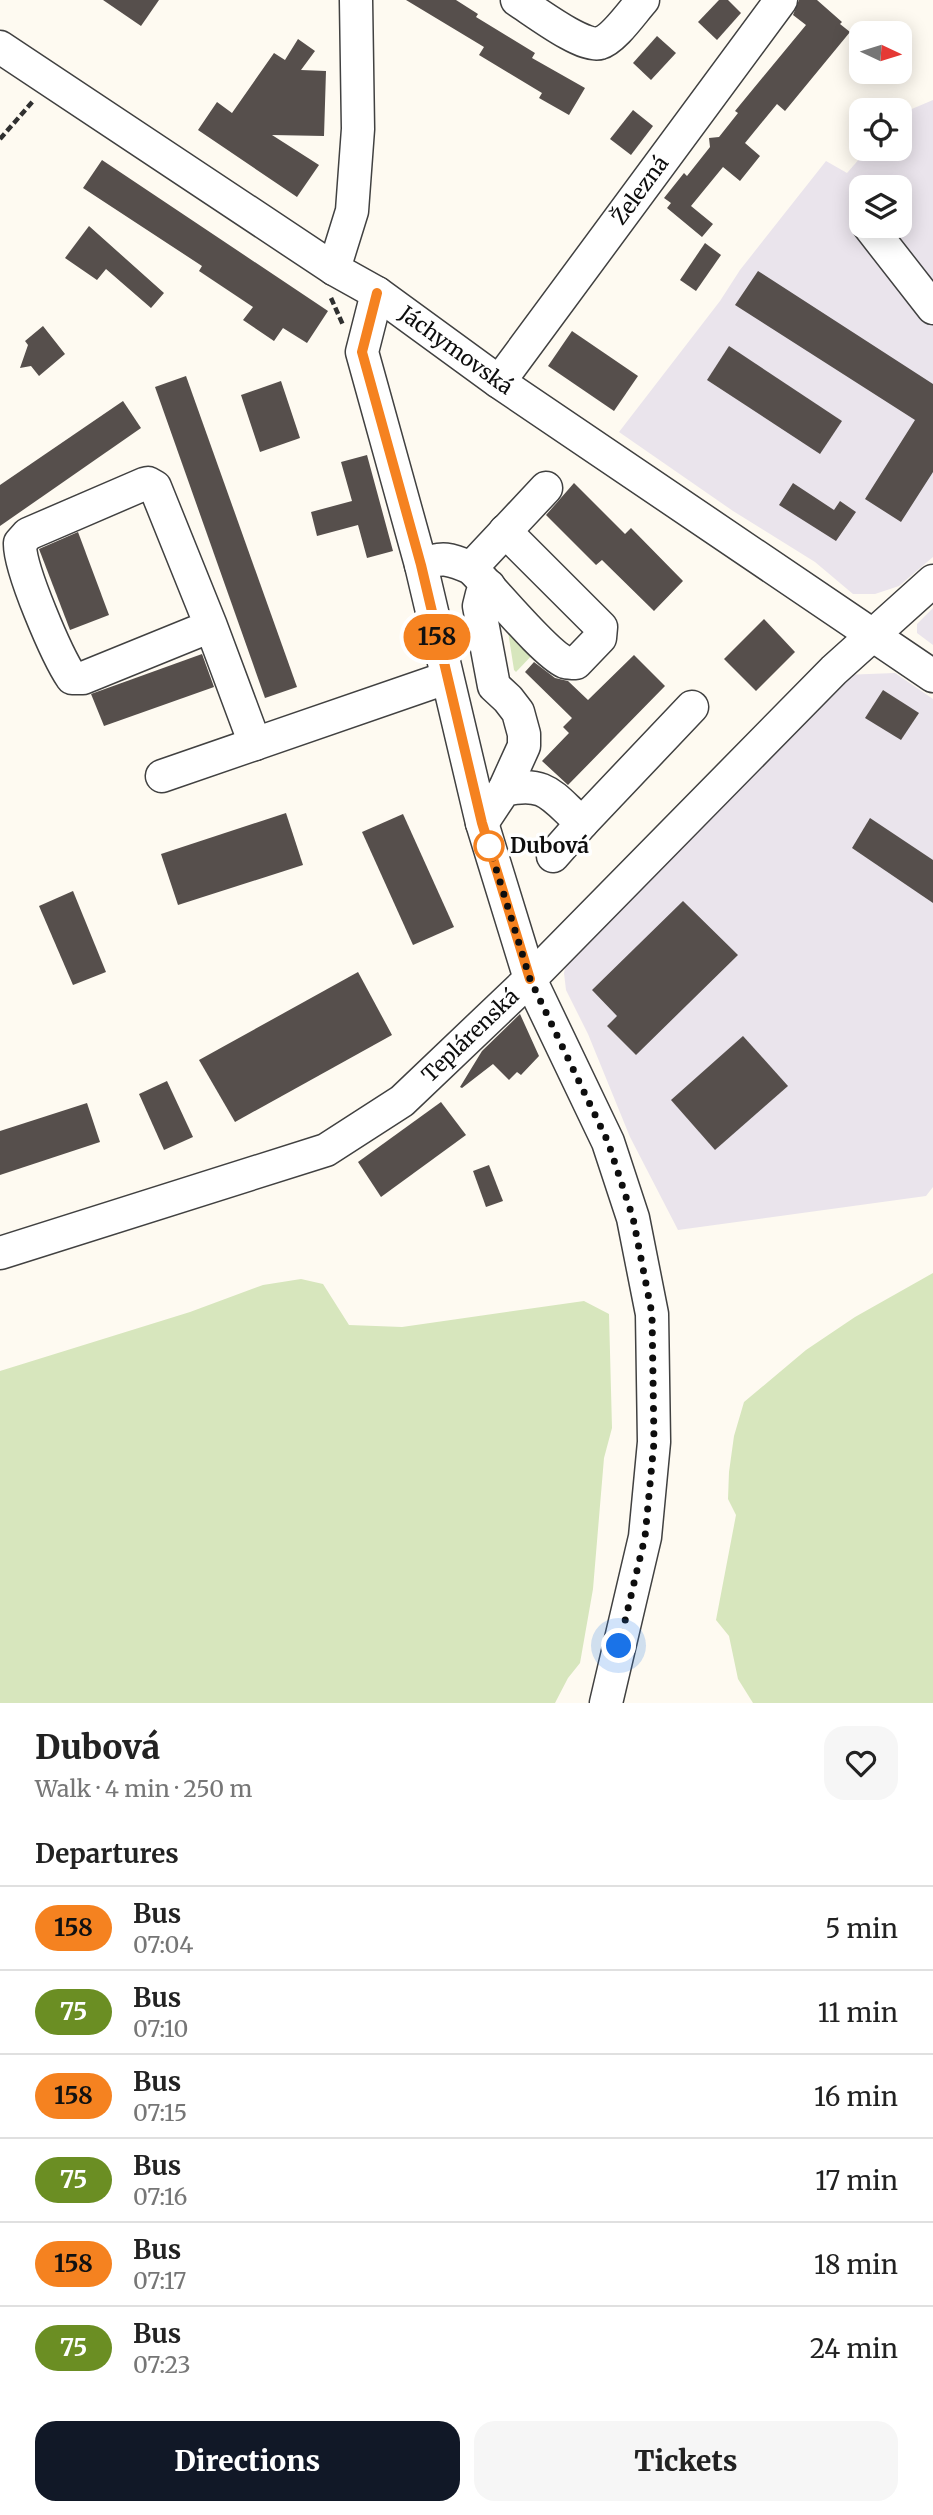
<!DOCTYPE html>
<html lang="en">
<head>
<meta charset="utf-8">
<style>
	body { margin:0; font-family:Merriweather,serif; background:#f6f6f6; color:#222; height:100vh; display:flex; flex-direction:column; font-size:26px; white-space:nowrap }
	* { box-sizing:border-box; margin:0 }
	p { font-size:23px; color:#767676 }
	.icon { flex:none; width:38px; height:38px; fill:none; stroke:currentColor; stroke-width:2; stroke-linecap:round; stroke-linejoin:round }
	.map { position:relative; height:1703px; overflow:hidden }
	.side { display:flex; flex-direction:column; background:#fff; flex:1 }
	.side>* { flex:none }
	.badge { padding:0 14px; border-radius:23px; font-size:24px; line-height:46px }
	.needle { width:46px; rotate:94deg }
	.fabs { position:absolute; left:849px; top:21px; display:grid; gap:14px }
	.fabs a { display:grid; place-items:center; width:63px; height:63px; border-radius:14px; background:#fff; box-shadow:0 4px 18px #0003; font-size:35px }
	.you { position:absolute; width:35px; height:35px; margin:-18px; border:5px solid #fff; border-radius:50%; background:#1a73e8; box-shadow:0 0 0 10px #1a73e833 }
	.map>.badge { position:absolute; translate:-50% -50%; box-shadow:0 0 0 4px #fff }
	h2 { padding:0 35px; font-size:26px; line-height:63px }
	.round { display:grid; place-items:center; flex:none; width:74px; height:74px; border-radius:21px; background:#f6f6f6 }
	.headline { display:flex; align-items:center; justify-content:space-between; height:119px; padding:0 35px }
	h1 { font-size:33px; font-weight:800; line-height:52px }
	.primary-button { display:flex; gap:14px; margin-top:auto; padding:14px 35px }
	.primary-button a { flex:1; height:80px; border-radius:21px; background:#111827; color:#fff; font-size:28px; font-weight:800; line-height:80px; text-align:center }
	.primary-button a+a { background:#f6f6f6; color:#222 }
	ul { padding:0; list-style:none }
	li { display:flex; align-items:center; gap:21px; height:84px; padding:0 35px; border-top:2px solid #e0e0e0 }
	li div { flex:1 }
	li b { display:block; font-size:26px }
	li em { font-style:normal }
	li .badge { min-width:77px; font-weight:700; text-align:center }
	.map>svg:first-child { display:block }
</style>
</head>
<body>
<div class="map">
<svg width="933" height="1703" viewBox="0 0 933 1703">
	<rect width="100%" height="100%" fill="#fefaf1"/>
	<g fill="#eae4ec" fill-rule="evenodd">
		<path d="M933,100V557L899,586L875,594H853L815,562L733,511L619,432L720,301L740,270L826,161L847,173L868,149H900V114ZM861,187H900V226H861Z"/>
		<polygon points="933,608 933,645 917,633 917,624"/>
		<polygon points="895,673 933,699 933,1187 926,1196 678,1230 630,1137 588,1034 566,990 564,973 569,952 843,675"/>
	</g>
	<g fill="#d7e6bd">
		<polygon points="507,625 536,651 516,672 514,670"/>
		<polygon points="933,1273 933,1703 753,1703 738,1679 729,1636 716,1620 736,1515 728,1499 729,1472 734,1436 744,1402 806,1350 855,1317"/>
		<polygon points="301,1279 323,1284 349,1325 402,1327 584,1301 609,1314 612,1428 604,1458 593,1589 580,1663 568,1678 555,1703 0,1703 0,1371 190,1312 263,1285"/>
	</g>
	<g fill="#564f4c">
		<polygon points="103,0 159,0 141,26"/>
		<polygon points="406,0 456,0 478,14 476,17 535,53 532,58 585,88 569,115 539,98 542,93 479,55 484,47"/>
		<polygon points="719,0 728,0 741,13 717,40 698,22"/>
		<polygon points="799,0 817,0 842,22 840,24 850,32 785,111 777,104 745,143 760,156 740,181 723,167 691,206 713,224 702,237 667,208 671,203 664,198 684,173 687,176 710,147 709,138 719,137 738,113 735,111 806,25 793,15"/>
		<polygon points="657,36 676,53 651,80 633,63"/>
		<polygon points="298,39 315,51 301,70 326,71 324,136 272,135 319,165 297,197 198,130 217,102 232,113 274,53 285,60"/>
		<polygon points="633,110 653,126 631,155 610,139"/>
		<polygon points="102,160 328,311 307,343 283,328 274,341 243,320 253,307 199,271 202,266 83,188"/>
		<polygon points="89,226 164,293 151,308 106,269 97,280 65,258"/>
		<polygon points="705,243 721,255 696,291 680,280"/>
		<polygon points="758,271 933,384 933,472 901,522 865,499 915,420 735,305"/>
		<polygon points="43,326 65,354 39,376 31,366 20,368 28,345 25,341"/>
		<polygon points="572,331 638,376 614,411 548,366"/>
		<polygon points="729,346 842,421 820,454 707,380"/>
		<polygon points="186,376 297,687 265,698 155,387"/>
		<polygon points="281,381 300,438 260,452 241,395"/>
		<polygon points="123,401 141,428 0,526 0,485"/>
		<polygon points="367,455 393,551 367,558 358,525 317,536 311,512 352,501 341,462"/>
		<polygon points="574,483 625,534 631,528 683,581 654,611 602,560 596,565 546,515"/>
		<polygon points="793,483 834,510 840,501 856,512 836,541 779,505"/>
		<polygon points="78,532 109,615 70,630 39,549"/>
		<polygon points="764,619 795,652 756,691 724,659"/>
		<polygon points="202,654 214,687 104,726 91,694"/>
		<polygon points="634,655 665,686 568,785 542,761 569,733 563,727 572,718 525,672 534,662 555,678 568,681 588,700"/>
		<polygon points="883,690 919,713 901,740 865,718"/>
		<polygon points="286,813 303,865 178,905 161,854"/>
		<polygon points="403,814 454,927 413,945 362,832"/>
		<polygon points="870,818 933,860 933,903 852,848"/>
		<polygon points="73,891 106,972 73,985 39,906"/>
		<polygon points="683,901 738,955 636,1055 607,1026 617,1016 592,990"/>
		<polygon points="358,972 392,1035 235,1122 199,1060"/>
		<polygon points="520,1014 539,1056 521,1075 517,1072 509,1080 493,1064 462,1088 460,1087 482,1051"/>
		<polygon points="743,1036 788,1086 715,1150 671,1100"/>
		<polygon points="167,1081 193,1137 164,1150 139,1094"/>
		<polygon points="441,1102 466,1135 381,1197 358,1162"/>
		<polygon points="87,1103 100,1142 0,1175 0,1131"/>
		<polygon points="489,1165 503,1201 486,1207 473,1171"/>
	</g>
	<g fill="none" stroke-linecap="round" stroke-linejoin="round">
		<g stroke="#414141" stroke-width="35">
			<g id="minor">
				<path d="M517,0C533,10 584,49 600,43C614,39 633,11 643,0"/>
				<path id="s1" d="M0,47L334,269L377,293L499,382L933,676"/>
				<polyline points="869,226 933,308"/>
				<polyline points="334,269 352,211 358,129 356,0"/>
				<polyline points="377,293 362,352 421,565 482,823 530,979 608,1142 633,1218 652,1314 654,1442 645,1537 606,1703"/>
				<path id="s2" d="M499,382L781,0"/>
				<path d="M421,565C442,556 451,559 471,568C491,587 544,653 565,662C569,663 572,663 576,663L600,638L601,627L505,531"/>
				<polyline points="471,568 546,488"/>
				<polyline points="489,586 482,594 479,606 494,686 508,699 518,712 524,734 524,746 504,790"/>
				<path d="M211,626L83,678H72C57,656 19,568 20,543L28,534L144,484L148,483L155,487L211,626L255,744"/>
				<polyline points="162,776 446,678"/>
				<path d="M482,823L504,790C547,780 552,797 582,823L692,707"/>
				<polyline points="553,856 582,823"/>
				<path id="s3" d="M0,1253L326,1150L402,1101L530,979L834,670L933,581"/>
			</g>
		</g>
		<g stroke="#303030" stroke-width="4.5" stroke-dasharray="7 3.5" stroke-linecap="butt">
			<polyline points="0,139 34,100"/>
			<polyline points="331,298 343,325"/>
		</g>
		<use href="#minor" stroke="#fff" stroke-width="32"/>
	</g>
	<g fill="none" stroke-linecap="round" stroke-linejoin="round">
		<g stroke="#fff" stroke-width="16">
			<polyline id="line" points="377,293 362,352 421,565 482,823 530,979"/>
		</g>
		<use href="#line" stroke="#f58220" stroke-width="10"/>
		<polyline stroke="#0e0e0e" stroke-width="7" stroke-dasharray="0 12.6" points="489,846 530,979 608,1142 633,1218 652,1314 654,1442 645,1537 619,1646"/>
	</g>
	<circle fill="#fff" stroke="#f58220" stroke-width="3.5" cx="489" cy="846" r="14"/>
	<g text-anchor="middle" stroke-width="7" stroke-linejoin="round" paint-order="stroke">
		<g font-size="21" fill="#0e0e0e" stroke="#fff">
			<text dy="7" stroke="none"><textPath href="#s2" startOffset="238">Železná</textPath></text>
			<text dy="7" stroke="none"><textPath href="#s1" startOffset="548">Jáchymovská</textPath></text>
			<text dy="7" stroke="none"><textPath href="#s3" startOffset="527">Teplárenská</textPath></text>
		</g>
		<g font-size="21" font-weight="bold" fill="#0e0e0e" stroke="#fff" text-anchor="start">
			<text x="510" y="853">Dubová</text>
		</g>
	</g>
</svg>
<div class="fabs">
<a><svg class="needle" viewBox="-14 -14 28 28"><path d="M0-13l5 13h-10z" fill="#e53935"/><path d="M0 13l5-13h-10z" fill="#767676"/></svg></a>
<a><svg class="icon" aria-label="locate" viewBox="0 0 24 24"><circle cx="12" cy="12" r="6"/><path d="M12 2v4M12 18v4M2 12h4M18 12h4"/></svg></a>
<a><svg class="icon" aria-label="layers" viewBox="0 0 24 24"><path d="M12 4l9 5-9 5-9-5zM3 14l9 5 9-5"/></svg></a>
</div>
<div class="you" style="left:619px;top:1646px"></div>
<b class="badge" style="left:437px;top:637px;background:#f58220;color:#111">158</b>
</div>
<section class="side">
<div class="headline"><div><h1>Dubová</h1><p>Walk · 4 min · 250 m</p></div><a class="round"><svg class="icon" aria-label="heart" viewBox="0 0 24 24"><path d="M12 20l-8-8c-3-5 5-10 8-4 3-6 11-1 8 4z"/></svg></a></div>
<h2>Departures</h2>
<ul>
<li><span class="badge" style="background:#f58220;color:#111">158</span><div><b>Bus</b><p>07:04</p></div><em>5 min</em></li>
<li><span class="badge" style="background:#6b8e23;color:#fff">75</span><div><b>Bus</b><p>07:10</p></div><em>11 min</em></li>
<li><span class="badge" style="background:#f58220;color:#111">158</span><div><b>Bus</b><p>07:15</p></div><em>16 min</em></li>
<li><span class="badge" style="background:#6b8e23;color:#fff">75</span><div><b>Bus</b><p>07:16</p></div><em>17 min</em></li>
<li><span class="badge" style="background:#f58220;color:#111">158</span><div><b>Bus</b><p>07:17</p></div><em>18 min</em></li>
<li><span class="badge" style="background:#6b8e23;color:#fff">75</span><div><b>Bus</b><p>07:23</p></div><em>24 min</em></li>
</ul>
<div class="primary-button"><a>Directions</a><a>Tickets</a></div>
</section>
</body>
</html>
